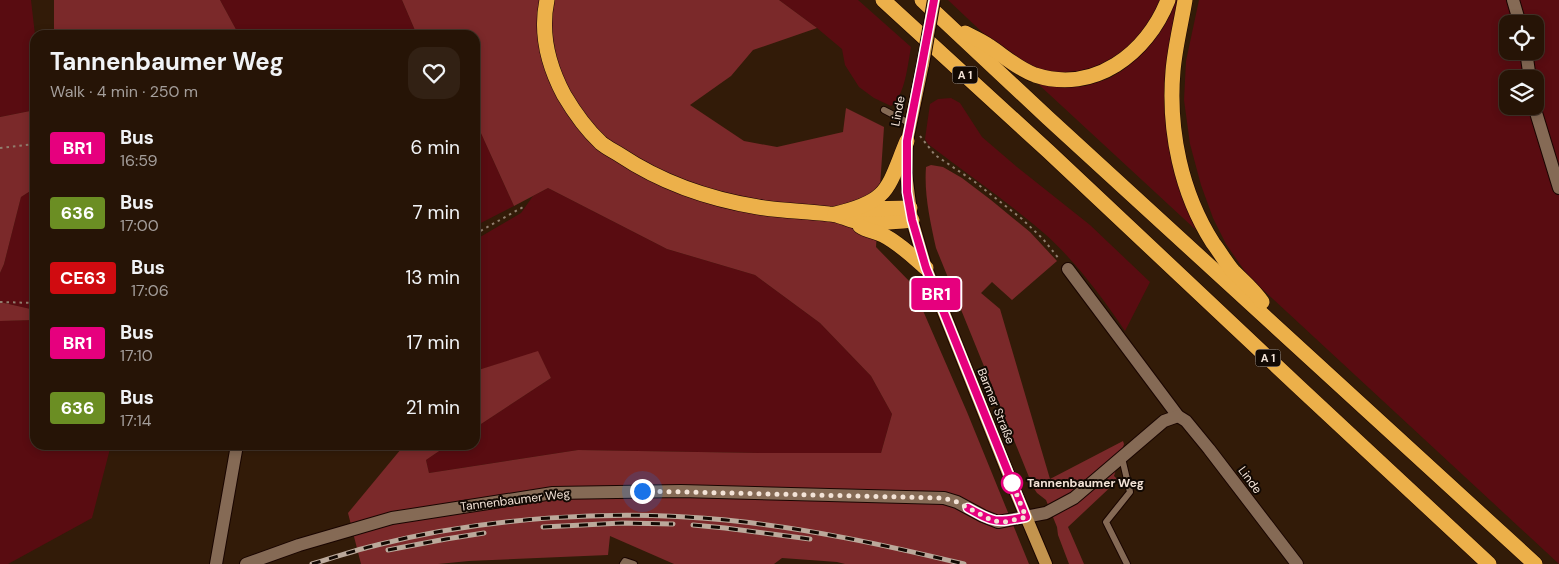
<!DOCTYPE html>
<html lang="en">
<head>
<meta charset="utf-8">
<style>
	body { margin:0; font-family:"DM Sans",sans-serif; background:#322114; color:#f1f3f6; height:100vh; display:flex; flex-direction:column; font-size:19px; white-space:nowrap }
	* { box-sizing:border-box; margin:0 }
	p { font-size:16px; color:#a49e9b }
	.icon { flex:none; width:28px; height:28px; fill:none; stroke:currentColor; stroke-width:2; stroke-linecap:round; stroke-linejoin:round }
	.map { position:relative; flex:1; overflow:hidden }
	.sheet { position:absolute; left:30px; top:30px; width:450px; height:420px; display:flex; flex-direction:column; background:#261406; border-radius:15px; box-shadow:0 2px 8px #0003,0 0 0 1px #423328 }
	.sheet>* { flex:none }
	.badge { padding:0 10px; border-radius:4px; font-size:18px; line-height:32px }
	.controls { position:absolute; left:1499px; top:15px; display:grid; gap:10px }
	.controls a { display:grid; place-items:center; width:45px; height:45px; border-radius:10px; background:#261406; box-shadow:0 2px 8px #0003,0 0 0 1px #423328; font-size:25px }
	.you { position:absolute; width:25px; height:25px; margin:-12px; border:4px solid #fff; border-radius:50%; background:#1a73e8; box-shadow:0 0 0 8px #1a73e833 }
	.map>.badge { position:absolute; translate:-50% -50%; box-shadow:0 0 0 2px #fff }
	.round { display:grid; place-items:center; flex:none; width:52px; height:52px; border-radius:15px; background:#322114 }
	.headline { display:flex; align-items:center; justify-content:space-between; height:85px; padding:0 20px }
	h1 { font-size:24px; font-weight:700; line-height:38px }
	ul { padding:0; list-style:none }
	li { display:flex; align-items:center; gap:15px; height:65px; padding:0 20px }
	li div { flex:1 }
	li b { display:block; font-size:19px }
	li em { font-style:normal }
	li .badge { min-width:55px; font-weight:700; text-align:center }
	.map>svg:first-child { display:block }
</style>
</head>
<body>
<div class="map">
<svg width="1559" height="564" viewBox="0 0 1559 564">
	<rect width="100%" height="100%" fill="#321b08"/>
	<g fill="#590c11" fill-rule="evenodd">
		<polygon points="0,0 31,0 35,35 35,110 0,117"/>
		<polygon points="220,0 402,0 417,35 239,35"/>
		<path d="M779,0H858L911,47C908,63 905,97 891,106L874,98L859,87L845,65L842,49L817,28Z"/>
		<polygon points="948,0 1162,0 1140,38 1099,68 1060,75 1033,68 1001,50"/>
		<polygon points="1173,0 1180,0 1167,93 1209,242 1036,82 1067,87 1084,86 1108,79 1123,70 1138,56"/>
		<path d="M1199,0H1559V564L1248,276L1226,244L1213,218L1201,185L1190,144L1184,100L1186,61ZM1508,24H1535V51H1508ZM1508,79H1535V106H1508Z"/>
		<path d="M951,98L960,103L982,137L1017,167L1090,225L1150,282L1125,331C1102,297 1076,262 1045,234C1008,202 967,174 928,144L925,139L930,104L938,99Z"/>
		<polygon points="475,120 514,206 475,226"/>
		<polygon points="35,188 35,310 0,302 0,273 4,264 21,197"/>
		<polygon points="548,188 667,249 755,275 820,323 871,376 892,414 881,453 759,453 578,450 429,473 426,460 448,445 475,445 475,428 551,378 538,352 475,371 475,240 521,213 533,196"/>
		<polygon points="35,320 35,445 111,445 92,518 8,564 0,564 0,321"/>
	</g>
	<g fill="#7b292a">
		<polygon points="54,0 220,0 239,35 54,35"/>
		<polygon points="402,0 779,0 817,28 753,50 731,76 690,105 744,141 777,147 843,132 846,108 884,127 876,247 911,283 967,412 1029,564 845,564 837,562 782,558 774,564 674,564 610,536 608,555 469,561 438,564 361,564 348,513 401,449 397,445 448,445 426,460 429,473 578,450 759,453 881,453 892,414 871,376 820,323 755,275 667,249 548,188 514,206 475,120 475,35 417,35"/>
		<polygon points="35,110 35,188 21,197 4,264 0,273 0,117"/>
		<path d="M931,165L943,167L962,178L991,200L1030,232L1057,261L1012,300L992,282L981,293L1000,309L1050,479L1123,441L1124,444L1114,476L1118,480L1068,527L1084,564H1069L1058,535L1057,527L1046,500L1037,493L1033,487L936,248C930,221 924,194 926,167Z"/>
		<polygon points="0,302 35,310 35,320 0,321"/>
		<polygon points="538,351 551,378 475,428 475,371"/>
	</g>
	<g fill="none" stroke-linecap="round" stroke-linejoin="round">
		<g stroke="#190500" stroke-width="8">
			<g id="lane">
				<polyline points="884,110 909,123"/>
				<polyline points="1122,458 1130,492 1106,522 1127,564"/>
				<polyline points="623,564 625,561 634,564"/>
			</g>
		</g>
		<g stroke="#190500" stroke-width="14">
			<g id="street">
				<polyline points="1513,0 1520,24"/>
				<polyline points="1526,51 1530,79"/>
				<polyline points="1534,106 1559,188"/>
				<polyline points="1068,269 1178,416 1186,421 1209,449 1297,564"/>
				<polyline points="216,564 237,445"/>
				<polyline points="246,564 299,545 392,518 553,493 681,491 944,498 957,502 983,516 998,522 1046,513 1074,498 1164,421 1178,416"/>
			</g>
		</g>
		<g stroke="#190500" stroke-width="14">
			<polyline id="primary" points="923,64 907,141 906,173 912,220 926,268 1016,493 1046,564"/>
		</g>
		<g stroke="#190500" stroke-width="16">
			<g id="highway">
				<path d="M547,0C540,33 548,65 564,95C574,112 586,129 601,143C607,148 614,151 620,155C662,183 709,199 758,207C781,211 806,211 829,214C838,214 846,219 855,221C874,224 893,222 912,220"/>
				<polyline points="883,0 1048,151 1301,389 1489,564"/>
				<polyline points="922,0 1048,118 1535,564"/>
				<path d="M1185,0C1181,24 1175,47 1173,71C1168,130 1181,193 1213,243C1220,252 1226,263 1233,271C1243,281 1254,290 1262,302"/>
				<path d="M965,33C973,37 982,41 989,46C1004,56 1018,69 1035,75C1094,94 1147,54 1168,0"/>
				<polyline points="862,209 910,208"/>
				<path d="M835,214C890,201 887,189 907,141"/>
				<path d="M860,226C867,231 875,231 883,235C899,243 912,256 926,268"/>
			</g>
		</g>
		<g stroke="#917e6e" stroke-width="2" stroke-dasharray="2.5 4" stroke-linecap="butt">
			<polyline points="920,136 935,155 975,182 1022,219 1043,239 1060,260"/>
			<polyline points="0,148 35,144"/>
			<polyline points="475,234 523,207"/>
			<polyline points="0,302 35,303"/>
		</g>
		<use href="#lane" stroke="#856a55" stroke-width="6"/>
		<use href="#street" stroke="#856a55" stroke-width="12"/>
		<use href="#primary" stroke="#c3944e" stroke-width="12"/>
		<use href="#highway" stroke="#ecb04a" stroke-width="15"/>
		<g stroke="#bba99b" stroke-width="5">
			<g id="rail">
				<polyline points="693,525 725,528 810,539"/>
				<polyline points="543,527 622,523 673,524"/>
				<polyline points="388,550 446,539 484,533"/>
				<path d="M312,564C333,558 355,550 377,545C486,517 615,509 726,520C806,528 885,545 964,564"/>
			</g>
		</g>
		<use href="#rail" stroke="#120903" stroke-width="3" stroke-dasharray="9" stroke-linecap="butt"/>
		<g stroke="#190500" stroke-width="14" stroke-linecap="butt">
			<polyline id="primary-bridge" points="923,64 934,0"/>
		</g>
		<use href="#primary-bridge" stroke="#c3944e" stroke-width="12"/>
	</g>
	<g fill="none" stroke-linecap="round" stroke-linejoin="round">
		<g stroke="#fff" stroke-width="11">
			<path id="line" d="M934,0L922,64L907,141V192L912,220L926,268L1026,517C995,523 995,523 968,508"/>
		</g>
		<use href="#line" stroke="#e6007e" stroke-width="8"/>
		<polyline stroke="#f3e3d7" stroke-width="5" stroke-dasharray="0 9" points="642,491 944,498 957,502 993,521 1004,522 1026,517 1012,483"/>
	</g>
	<circle fill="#fff" stroke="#e6007e" stroke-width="2.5" cx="1012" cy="483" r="10"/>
	<g text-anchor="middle" stroke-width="4" stroke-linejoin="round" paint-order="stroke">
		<g fill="#120903" stroke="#b0a297" stroke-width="1">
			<rect x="952.5" y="66.5" width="25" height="17" rx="4"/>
			<rect x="1255.5" y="349.5" width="25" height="17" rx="4"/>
		</g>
		<g font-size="11" font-weight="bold" fill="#f3e3d7">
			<text x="965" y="79">A 1</text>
			<text x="1268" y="362">A 1</text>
		</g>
		<g font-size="12" fill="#f3e3d7" stroke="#120903">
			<text transform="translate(898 111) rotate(-79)" y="4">Linde</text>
			<text transform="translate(996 406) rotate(68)" y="4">Barmer Straße</text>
			<text transform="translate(1250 480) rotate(53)" y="4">Linde</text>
			<text transform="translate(515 500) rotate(-7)" y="4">Tannenbaumer Weg</text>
		</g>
		<g font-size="12" font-weight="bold" fill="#f3e3d7" stroke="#120903" text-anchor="start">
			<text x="1027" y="487">Tannenbaumer Weg</text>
		</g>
	</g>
</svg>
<div class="controls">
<a><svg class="icon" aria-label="locate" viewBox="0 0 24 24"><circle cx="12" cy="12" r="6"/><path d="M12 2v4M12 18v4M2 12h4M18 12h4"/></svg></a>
<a><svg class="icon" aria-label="layers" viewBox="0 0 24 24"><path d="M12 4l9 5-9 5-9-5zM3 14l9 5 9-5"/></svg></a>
</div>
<div class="you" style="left:642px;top:491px"></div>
<b class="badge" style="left:936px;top:294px;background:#e6007e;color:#fff">BR1</b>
<section class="sheet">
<div class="headline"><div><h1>Tannenbaumer Weg</h1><p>Walk · 4 min · 250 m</p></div><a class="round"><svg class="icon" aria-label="heart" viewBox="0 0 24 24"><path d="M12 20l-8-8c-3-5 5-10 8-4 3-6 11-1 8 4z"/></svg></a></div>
<ul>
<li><span class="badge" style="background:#e6007e;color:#fff">BR1</span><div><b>Bus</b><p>16:59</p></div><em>6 min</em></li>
<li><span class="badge" style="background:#6b8e23;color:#fff">636</span><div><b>Bus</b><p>17:00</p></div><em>7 min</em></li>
<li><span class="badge" style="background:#d00b10;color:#fff">CE63</span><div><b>Bus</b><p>17:06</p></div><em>13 min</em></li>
<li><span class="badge" style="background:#e6007e;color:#fff">BR1</span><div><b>Bus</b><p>17:10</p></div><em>17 min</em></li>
<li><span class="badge" style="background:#6b8e23;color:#fff">636</span><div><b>Bus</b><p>17:14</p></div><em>21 min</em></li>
</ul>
</section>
</div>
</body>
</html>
